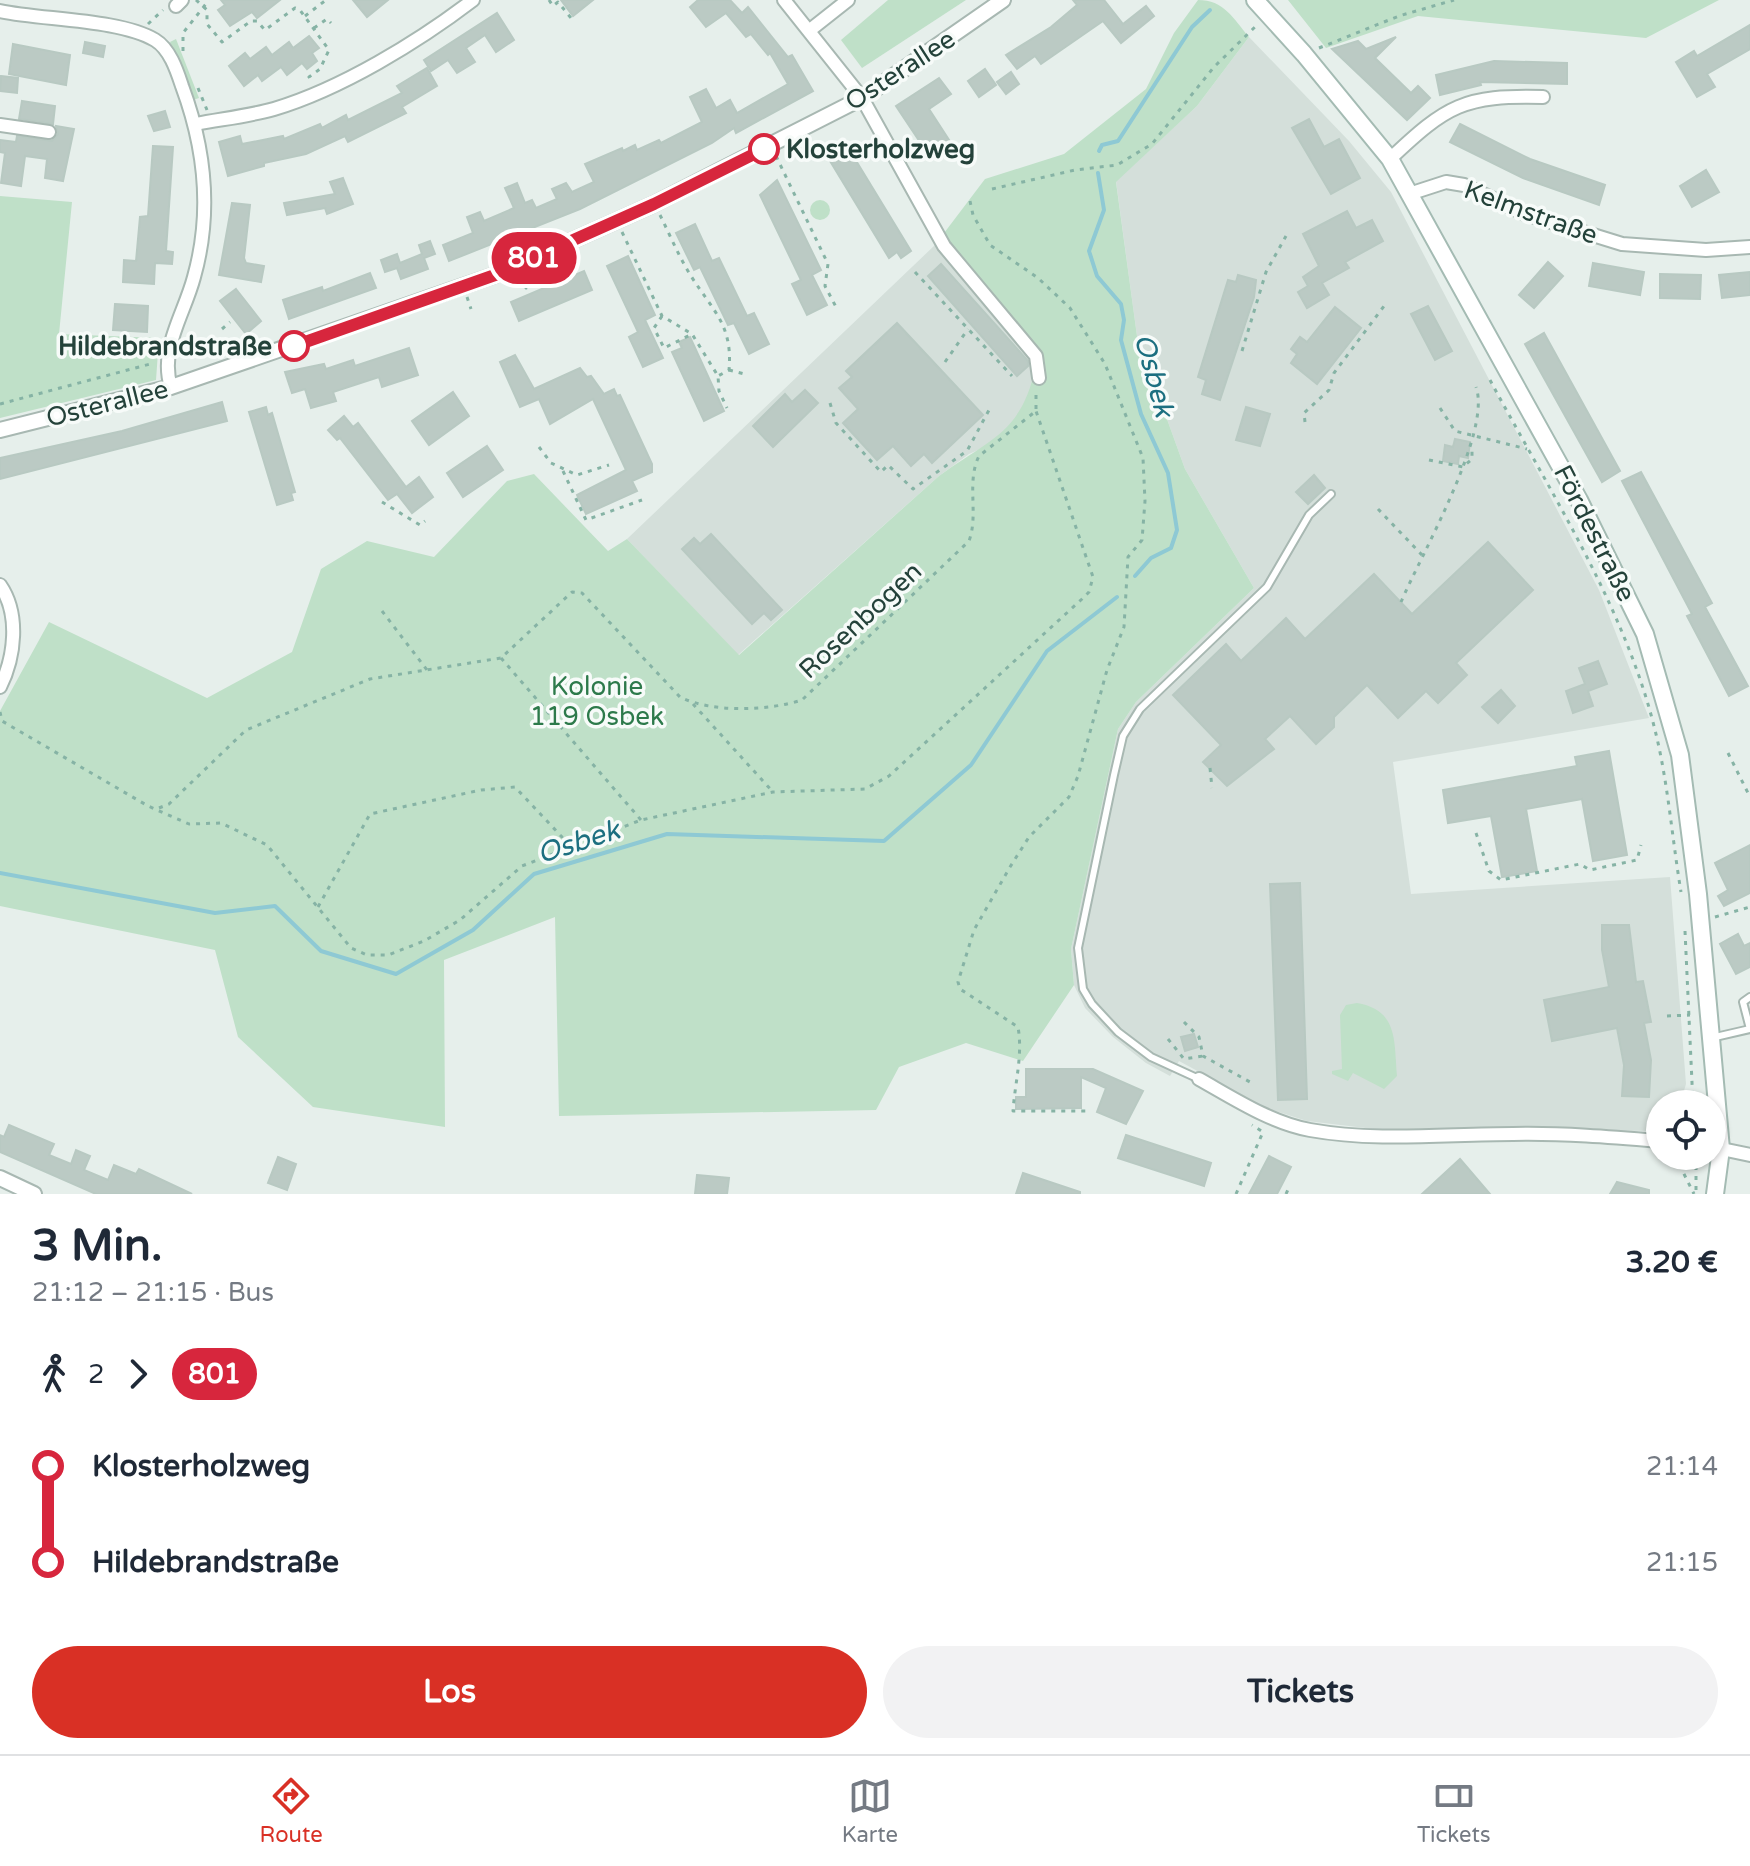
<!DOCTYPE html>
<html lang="de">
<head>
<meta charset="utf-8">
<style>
	body { margin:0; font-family:"Varela Round",sans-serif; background:#f2f2f3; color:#1f2937; height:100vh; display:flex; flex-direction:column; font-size:30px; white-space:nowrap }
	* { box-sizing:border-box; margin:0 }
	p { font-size:26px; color:#747a83 }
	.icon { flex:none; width:44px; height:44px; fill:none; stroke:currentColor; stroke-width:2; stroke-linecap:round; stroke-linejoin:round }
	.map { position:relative; height:1194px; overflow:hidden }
	.panel { display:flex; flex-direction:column; background:#fff; flex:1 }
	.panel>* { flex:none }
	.badge { padding:0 16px; border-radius:26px; font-size:28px; line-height:52px }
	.buttons { position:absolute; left:1646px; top:1090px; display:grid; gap:16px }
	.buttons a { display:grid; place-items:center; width:80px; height:80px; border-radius:50%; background:#fff; box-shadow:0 2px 6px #0004; font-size:40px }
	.map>.badge { position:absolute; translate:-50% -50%; box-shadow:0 0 0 4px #fff }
	.legs { display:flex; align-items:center; gap:12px; height:88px; padding:0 32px; font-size:26px }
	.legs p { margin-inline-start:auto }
	.summary { display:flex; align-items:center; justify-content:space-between; height:136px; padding:0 32px }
	h1 { font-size:44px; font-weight:700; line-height:60px }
	.action { display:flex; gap:16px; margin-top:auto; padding:16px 32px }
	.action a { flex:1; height:92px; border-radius:48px; background:#d93025; color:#fff; font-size:32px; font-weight:700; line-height:92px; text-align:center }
	.action a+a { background:#f2f2f3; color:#1f2937 }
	ul { padding:0 32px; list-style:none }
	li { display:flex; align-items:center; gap:28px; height:96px; font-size:30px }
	li i { display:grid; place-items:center; width:12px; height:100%; margin:0 10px; background:currentColor }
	li i::after { content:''; width:20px; height:20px; margin:-10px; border:6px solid; border-radius:50%; background:#fff }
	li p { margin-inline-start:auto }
	li:first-child i { background:linear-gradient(#0000 50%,currentColor 0) }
	li:last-child i { background:linear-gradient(currentColor 50%,#0000 0) }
	.tabs { display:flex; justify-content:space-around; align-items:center; height:112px; border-top:2px solid #e0e1e3; background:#fff; font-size:22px; color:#747a83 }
	.tabs a { display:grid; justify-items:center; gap:4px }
	.tabs .on { color:#d93025 }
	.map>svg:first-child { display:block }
</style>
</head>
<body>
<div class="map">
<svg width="1750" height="1194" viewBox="0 0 1750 1194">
	<rect width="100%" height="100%" fill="#e6efeb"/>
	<g fill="#d4dfda">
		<polygon points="1249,37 1349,141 1391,192 1599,590 1649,718 1393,762 1411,894 1670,877 1686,1084 1680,1104 1660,1104 1660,1131 1374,1129 1307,1121 1266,1108 1179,1061 1170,1076 1146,1063 1113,1037 1085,1008 1074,985 1071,949 1118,729 1136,702 1254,588 1185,469 1137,336 1116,181 1197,106"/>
		<polygon points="935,245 1036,365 1031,390 1015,422 985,447 969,454 939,476 738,655 627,539"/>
	</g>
	<g fill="#bfe0c8">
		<polygon points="888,0 966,0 862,68 841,40"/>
		<path d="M1198,0C1224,0 1233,18 1249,37L1197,106L1116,182L1137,336L1185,469L1254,588L1136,702L1118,729L1071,949L1074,985L1023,1061L966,1043L899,1067L876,1110L559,1116L555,917L444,960L445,1127L313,1107L238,1037L215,950L0,906V711L49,622L207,698L292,652L321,569L367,541L434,557L507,481L534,474L608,551L627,539L739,655L939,476C989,439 1022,434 1036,365L935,245L985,179L1064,154L1146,89L1174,33Z"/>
		<polygon points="1288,0 1719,0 1646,38 1418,16 1326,48"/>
		<polygon points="176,39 199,98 193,100 170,42"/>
		<polygon points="0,196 72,202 59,334 159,338 156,380 0,418"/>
		<circle cx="820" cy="210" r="10"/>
		<path d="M1357,1003C1398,1010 1394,1040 1397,1076L1384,1089L1353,1073L1348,1081L1332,1074V1071L1342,1069L1340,1015L1346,1005Z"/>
	</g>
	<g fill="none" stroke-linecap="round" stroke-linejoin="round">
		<g stroke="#8ec9d4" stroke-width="4">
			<polyline points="1099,151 1102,145 1118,141 1192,27 1210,10"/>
			<polyline points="1098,173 1104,210 1089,251 1097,276 1121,304 1124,320 1121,340 1141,414 1168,473 1177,530 1171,548 1151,558 1135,576"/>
			<polyline points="0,873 215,913 275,906 321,951 396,974 473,930 534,874 667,834 884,841 971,765 1047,651 1117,597"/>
		</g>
	</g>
	<g fill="#bbcac4" stroke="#b8c9c2" stroke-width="2">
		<polygon points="221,0 280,0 257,18 252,12 230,26 218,10 225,5"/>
		<polygon points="353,0 388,0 367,17"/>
		<polygon points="561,0 593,0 573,16"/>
		<polygon points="698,0 730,0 742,13 748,7 788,57 792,55 813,91 736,133 734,128 712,143 580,209 449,261 443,245 473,233 467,217 480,212 484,221 514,208 505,188 517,183 525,203 532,200 536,208 557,199 552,189 566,183 572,192 594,182 585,164 622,148 623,151 635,145 637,150 659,140 661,143 702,122 690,97 706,89 716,108 730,100 737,113 788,84 770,53 768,55 751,34 746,37 726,13 706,27 690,7"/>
		<polygon points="1073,0 1104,0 1123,24 1146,6 1154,16 1121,43 1103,21 1041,64 1035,56 1017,69 1006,55 1051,27 1077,5"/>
		<polygon points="497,13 514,40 496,52 485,35 466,48 475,62 457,73 448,60 431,71 424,60"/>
		<polygon points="1750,25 1750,49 1707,74 1715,87 1697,97 1676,62 1694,51 1697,56"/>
		<polygon points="309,36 319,48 312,53 317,61 307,69 302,63 287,75 281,67 262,81 258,75 244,86 229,66 245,53 250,59 266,47 272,55 289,42 293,48"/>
		<polygon points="1396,37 1375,58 1411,93 1418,86 1430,98 1407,120 1332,49 1358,41 1366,49"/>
		<polygon points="85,42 105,46 103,57 83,53"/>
		<polygon points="13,44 70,55 66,85 9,74"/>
		<polygon points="1494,61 1567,63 1567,84 1480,82 1481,85 1440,95 1436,75"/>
		<polygon points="427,68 437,86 402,107 406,113 348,142 345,136 306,154 264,163 264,166 228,176 219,142 240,136 242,144 283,136 284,139 320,124 322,128 346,115 348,120 402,93 397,86"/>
		<polygon points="985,69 996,85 979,97 968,81"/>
		<polygon points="1011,72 1019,84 1006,94 997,82"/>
		<polygon points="1,76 18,78 17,93 0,91"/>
		<polygon points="939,78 951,94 929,109 951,143 930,157 896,106"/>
		<polygon points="22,101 55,106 53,124 19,119"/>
		<polygon points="165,111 170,127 154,131 148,116"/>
		<polygon points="1309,119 1324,147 1339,139 1360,178 1331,194 1292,128"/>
		<polygon points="1460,124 1530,159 1605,185 1599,205 1523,178 1450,142"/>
		<polygon points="56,126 74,129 63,181 45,178 47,159 25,156 21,186 1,183 5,153 0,152 0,140 16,142 17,136 52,141 58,134"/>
		<polygon points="837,143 841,150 847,146 911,251 901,258 897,252 889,258 824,151"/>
		<polygon points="153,146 173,147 166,251 173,252 172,264 155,263 154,284 123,282 124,260 136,261 140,217 148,216"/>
		<polygon points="1706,170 1719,192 1692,207 1680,186"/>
		<polygon points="343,178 353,204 327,214 325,208 287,215 284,203 335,194 330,182"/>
		<polygon points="777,180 821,270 812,275 827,305 807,315 792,284 801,280 760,195"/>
		<polygon points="232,203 250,205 244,258 246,263 264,266 261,282 219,275"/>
		<polygon points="1347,211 1356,228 1372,220 1383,241 1345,262 1349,268 1322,283 1329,295 1307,308 1298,292 1308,286 1303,277 1319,266 1303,234"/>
		<polygon points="695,224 712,261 719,258 747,316 754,313 769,344 749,354 734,323 728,325 700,267 694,270 676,233"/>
		<polygon points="430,241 435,254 424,258 428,269 401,279 397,268 385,272 381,260 397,254 400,263 422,254 419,245"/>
		<polygon points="628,256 655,315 645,320 663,358 643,367 629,337 638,332 607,266"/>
		<polygon points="1548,262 1563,276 1534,308 1519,295"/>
		<polygon points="1593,263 1644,272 1640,295 1589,286"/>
		<polygon points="941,264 1028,361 1028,366 1017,376 928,276"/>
		<polygon points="584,271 592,290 519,321 511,302"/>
		<polygon points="1750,272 1750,295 1722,298 1719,275"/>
		<polygon points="370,273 376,288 289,319 283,300 322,287 323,291"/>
		<polygon points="1660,274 1701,275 1700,299 1660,298"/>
		<polygon points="1238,275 1256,280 1254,297 1220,400 1202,394 1206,380 1198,377 1228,280 1236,282"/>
		<polygon points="236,289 261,321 246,334 220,301"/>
		<polygon points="115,304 148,306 147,332 113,330"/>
		<polygon points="1428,306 1452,351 1435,360 1411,314"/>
		<polygon points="1335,307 1361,328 1317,384 1291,363 1297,354 1291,349 1300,337 1307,342"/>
		<polygon points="897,323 983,415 932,463 924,454 911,466 893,446 877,460 843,423 858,409 839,388 852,377 846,371"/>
		<polygon points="1544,333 1620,471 1602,482 1525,344"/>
		<polygon points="690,337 724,411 704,421 672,352 682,348 679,342"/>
		<polygon points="409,348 418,375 382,387 379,377 333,392 336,401 311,408 305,389 292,393 285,372 324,364 326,369 353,360 355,366"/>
		<polygon points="515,355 534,389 580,368 587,377 591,376 604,394 614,389 617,396 620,395 652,464 652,472 632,481 637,491 586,514 577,495 626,470 593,399 550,424 539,399 520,407 500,362"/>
		<polygon points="805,390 818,403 773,447 753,426 785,394 792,402"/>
		<polygon points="453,392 469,416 429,445 412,421"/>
		<polygon points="222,402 227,421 0,479 0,458 122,431"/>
		<polygon points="266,407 268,415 272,413 295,492 291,493 293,500 277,505 249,412"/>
		<polygon points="1246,407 1270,414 1260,446 1236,440"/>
		<polygon points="344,416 353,427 358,423 406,487 419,477 433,497 412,513 397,494 388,500 340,438 337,440 328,430"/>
		<polygon points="1455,439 1470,442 1468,458 1459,456 1458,464 1443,461 1445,445 1453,447"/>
		<polygon points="487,446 503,470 463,497 447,473"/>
		<polygon points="1641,472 1712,603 1705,607 1748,686 1729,696 1687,616 1692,614 1622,481"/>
		<polygon points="1314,475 1325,488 1308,504 1296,492"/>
		<polygon points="711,534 782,610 771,620 764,613 752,624 682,549 694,538 700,544"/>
		<polygon points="1488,542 1533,590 1456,663 1467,675 1438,703 1426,691 1398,718 1367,685 1334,717 1334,727 1316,744 1290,716 1265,739 1274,749 1227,786 1203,762 1221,745 1173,695 1226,644 1241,661 1286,618 1305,639 1374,574 1412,614"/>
		<polygon points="1598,661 1607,684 1588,691 1593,706 1573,713 1566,691 1585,684 1579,668"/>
		<polygon points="1501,690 1515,706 1498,723 1482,707"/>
		<polygon points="1609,751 1627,855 1593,861 1582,799 1526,809 1537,871 1502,877 1491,816 1448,823 1443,790 1577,766 1575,757"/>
		<polygon points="1750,845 1750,893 1724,906 1718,896 1728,890 1715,863"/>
		<polygon points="1300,883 1307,1099 1278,1100 1270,884"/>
		<polygon points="1602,925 1629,925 1636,982 1643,981 1651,1022 1644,1023 1651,1060 1649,1097 1622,1096 1624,1065 1617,1028 1552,1041 1544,1000 1609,987 1602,950"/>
		<polygon points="1738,934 1744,946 1750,943 1750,967 1736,974 1720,944"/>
		<polygon points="1194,1034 1198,1047 1185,1051 1181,1037"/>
		<polygon points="1026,1069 1093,1069 1143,1091 1126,1124 1097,1112 1106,1088 1081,1077 1081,1108 1016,1109 1016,1097 1026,1097"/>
		<polygon points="9,1125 54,1144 49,1155 71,1164 76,1150 90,1156 84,1170 108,1180 114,1165 136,1174 139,1169 192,1194 96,1194 0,1152 0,1135 4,1137"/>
		<polygon points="1126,1135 1211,1163 1204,1186 1118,1158"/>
		<polygon points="1269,1156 1291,1167 1277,1194 1249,1194"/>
		<polygon points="278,1157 296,1164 287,1190 268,1183"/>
		<polygon points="1460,1159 1490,1194 1422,1194"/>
		<polygon points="1023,1173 1080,1192 1080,1194 1016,1194"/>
		<polygon points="697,1175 729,1178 727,1194 695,1194"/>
		<polygon points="1617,1182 1649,1190 1649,1194 1610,1194"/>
	</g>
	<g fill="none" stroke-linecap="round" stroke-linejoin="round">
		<g stroke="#a8b8b2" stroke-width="10">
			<g id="service">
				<polyline points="1711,1038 1750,1029 1743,1002 1750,997"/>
				<polyline points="1199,1079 1151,1057 1118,1032 1092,1004 1083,989 1078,948 1114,775 1123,736 1140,709 1267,587 1309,515 1331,494"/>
			</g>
		</g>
		<g stroke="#a8b8b2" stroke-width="16">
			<g id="minor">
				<polyline points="784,0 862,98 944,246 1036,356 1039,378"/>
				<polyline points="176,6 182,0"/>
				<path d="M0,11C42,20 120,19 155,40C170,49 177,71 182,86C205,148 212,213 194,277C184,315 159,349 171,387"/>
				<polyline points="810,30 848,0"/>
				<path d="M196,124C222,119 249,116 274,109C341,89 418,42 473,0"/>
				<polyline points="0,125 49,132"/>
				<path d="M1390,159C1447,105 1464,95 1543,97"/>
				<polyline points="1409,194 1446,182 1464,185 1525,214 1622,244 1706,250 1750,247"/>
				<path d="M0,585C20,614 15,657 0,687"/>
				<path d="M1199,1079C1233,1098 1271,1123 1310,1130C1377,1142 1446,1134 1513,1134C1562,1133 1611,1137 1660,1141"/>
				<polyline points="1712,1147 1750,1155"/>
			</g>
		</g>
		<g stroke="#a8b8b2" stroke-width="18">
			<g id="tertiary">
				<polyline points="0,430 171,387 495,275 654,204 862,98 1003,0"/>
				<polyline points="0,1178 34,1194"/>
			</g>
		</g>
		<g stroke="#a4bbb3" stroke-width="20">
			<polyline id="secondary" points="1255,0 1304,54 1390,159 1579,500 1645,634 1680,755 1698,894 1721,1149 1715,1194"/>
		</g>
		<g stroke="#86b3a5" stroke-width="3" stroke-dasharray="4 6" stroke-linecap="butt">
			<polyline points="196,0 207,10 207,24 222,42 251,21 257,21 265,30 295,8 300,10 329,50 320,69 309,77 312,82"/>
			<polyline points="549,0 553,6 558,2 571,18"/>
			<polyline points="305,16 326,0"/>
			<polyline points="148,24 163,10"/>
			<polyline points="314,28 327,19 331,23"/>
			<polyline points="1319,48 1399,16 1454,0"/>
			<polyline points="183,51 183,33 209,0"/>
			<polyline points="198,88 207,110"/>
			<polyline points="776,156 828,264 825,286 836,307"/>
			<polyline points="992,189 1075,170 1117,165 1152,144 1214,67 1258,24"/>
			<path d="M970,201L973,215L990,245L1038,278L1070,308L1105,364L1143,458L1145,501L1142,540L1128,557L1124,627L1107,670L1078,776L1069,797L1029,837L1010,867L974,930L958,982L960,989L1018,1027C1023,1055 1015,1082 1013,1111H1088"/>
			<path d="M660,215C670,235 679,257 691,276C713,311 733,325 729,370L718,376"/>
			<polyline points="622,232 662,316 692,334"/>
			<polyline points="915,272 1012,376"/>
			<polyline points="521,276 526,288 562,273 556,261"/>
			<polyline points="467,297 471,309"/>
			<polyline points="662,316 654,328 664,348 692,334 718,376 719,391 727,408"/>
			<polyline points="222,329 230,322"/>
			<polyline points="1242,351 1266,272 1286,236"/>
			<polyline points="945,362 968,329"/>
			<polyline points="729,370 748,375"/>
			<path d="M1490,380C1549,490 1625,607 1655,730C1668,782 1672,838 1681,892"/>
			<polyline points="830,403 836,423 881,472 888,465 913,489 967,451 989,410"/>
			<polyline points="0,404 154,363"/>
			<polyline points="1440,408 1455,431 1527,449"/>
			<polyline points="1305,422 1304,413 1329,390 1334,373 1384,306"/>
			<polyline points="539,447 551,463 577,475 609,465"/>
			<polyline points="1429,460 1463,467 1472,459 1472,448"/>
			<polyline points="563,471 586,520 642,500"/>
			<polyline points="382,502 420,525 425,521"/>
			<polyline points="1378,509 1422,555"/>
			<path d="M1401,602C1421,555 1492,432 1476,387"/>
			<polyline points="382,611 427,670"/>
			<polyline points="501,658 641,820"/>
			<polyline points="693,704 773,792"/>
			<polyline points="0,712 2,721 148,806 189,824 221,823 267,845 351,948 367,955 388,955 424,941 460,920 522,866 641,820 773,792 865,789 889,776 1082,599 1089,592 1093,577 1036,411"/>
			<polyline points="1728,753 1750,797"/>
			<polyline points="1210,768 1212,788"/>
			<path d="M159,808L169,804L246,730L370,679L501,658L572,592L582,593L680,697C712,713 768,711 802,700L969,541C979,514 966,482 979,456L1036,411V390"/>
			<polyline points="1476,833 1489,871 1501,880 1580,864 1590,870 1637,860 1641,845"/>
			<polyline points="318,907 370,814 481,790 515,787 562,837 567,849"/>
			<polyline points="1715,917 1750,907"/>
			<polyline points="1685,931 1693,1104"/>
			<polyline points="1667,1016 1690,1015"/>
			<polyline points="1184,1022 1199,1037 1203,1056 1250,1082"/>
			<polyline points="1168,1039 1184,1059 1203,1056"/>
			<polyline points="1675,1156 1694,1194"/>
			<polyline points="1696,1156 1696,1194"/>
			<polyline points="1236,1194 1263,1132 1252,1125"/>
			<polyline points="1286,1194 1290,1185"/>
		</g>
		<use href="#service" stroke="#fff" stroke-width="6"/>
		<use href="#minor" stroke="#fff" stroke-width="12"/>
		<use href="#tertiary" stroke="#fff" stroke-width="14"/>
		<use href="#secondary" stroke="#fff" stroke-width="16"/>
	</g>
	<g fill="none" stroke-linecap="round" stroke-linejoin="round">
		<g stroke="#fff" stroke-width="18">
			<polyline id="line-1" points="294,346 495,275 654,204 764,149"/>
		</g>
		<use href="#line-1" stroke="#d7263d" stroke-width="12"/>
	</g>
	<g fill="#fff" stroke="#d7263d" stroke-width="4">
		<circle cx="764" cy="149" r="14"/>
		<circle cx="294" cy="346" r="14"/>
	</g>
	<g text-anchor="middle" stroke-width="7" stroke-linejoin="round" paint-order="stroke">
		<g font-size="26" fill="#24423a" stroke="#f7fbf9">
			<text transform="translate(900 70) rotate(-33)" y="9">Osterallee</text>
			<text transform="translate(1531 212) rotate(20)" y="9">Kelmstraße</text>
			<text transform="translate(107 403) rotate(-14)" y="9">Osterallee</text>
			<text transform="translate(1595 533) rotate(63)" y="9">Fördestraße</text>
			<text transform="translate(860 620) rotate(-43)" y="9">Rosenbogen</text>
		</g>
		<g font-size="26" font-weight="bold" fill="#24423a" stroke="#f7fbf9" text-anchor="start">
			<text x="786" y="158">Klosterholzweg</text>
			<text x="272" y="355" text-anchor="end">Hildebrandstraße</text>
		</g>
		<g font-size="26" fill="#2d7a4b" stroke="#f7fbf9">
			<text x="597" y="695">Kolonie<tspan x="597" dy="30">119 Osbek</tspan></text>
		</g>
		<g font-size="28" font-style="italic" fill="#1c6f80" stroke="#f7fbf9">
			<text transform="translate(1155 375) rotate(75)" y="10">Osbek</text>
			<text transform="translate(578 841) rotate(-18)" y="10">Osbek</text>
		</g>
	</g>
</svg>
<div class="buttons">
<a><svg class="icon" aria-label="locate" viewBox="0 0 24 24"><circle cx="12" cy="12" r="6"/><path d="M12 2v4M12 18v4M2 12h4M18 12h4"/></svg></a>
</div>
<b class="badge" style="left:534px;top:258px;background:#d7263d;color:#fff">801</b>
</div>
<section class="panel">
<div class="summary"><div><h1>3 Min.</h1><p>21:12 – 21:15 · Bus</p></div><b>3.20 €</b></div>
<div class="legs"><svg class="icon" aria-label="walk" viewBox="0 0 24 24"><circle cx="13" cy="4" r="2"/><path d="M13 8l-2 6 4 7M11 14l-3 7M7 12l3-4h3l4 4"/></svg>2<svg class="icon" aria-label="forward" viewBox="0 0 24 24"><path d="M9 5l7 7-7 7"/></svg><b class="badge" style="background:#d7263d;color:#fff">801</b></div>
<ul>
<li><i style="color:#d7263d"></i><b>Klosterholzweg</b><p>21:14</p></li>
<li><i style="color:#d7263d"></i><b>Hildebrandstraße</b><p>21:15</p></li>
</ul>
<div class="action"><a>Los</a><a>Tickets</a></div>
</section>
<nav class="tabs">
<a class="on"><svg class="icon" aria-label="directions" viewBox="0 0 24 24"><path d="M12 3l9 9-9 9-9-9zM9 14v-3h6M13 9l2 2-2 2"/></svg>Route</a>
<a><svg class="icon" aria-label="map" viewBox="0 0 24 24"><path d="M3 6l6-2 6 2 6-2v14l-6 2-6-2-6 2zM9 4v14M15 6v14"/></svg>Karte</a>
<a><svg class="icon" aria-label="tickets" viewBox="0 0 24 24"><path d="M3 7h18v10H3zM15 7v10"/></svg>Tickets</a>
</nav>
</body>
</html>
